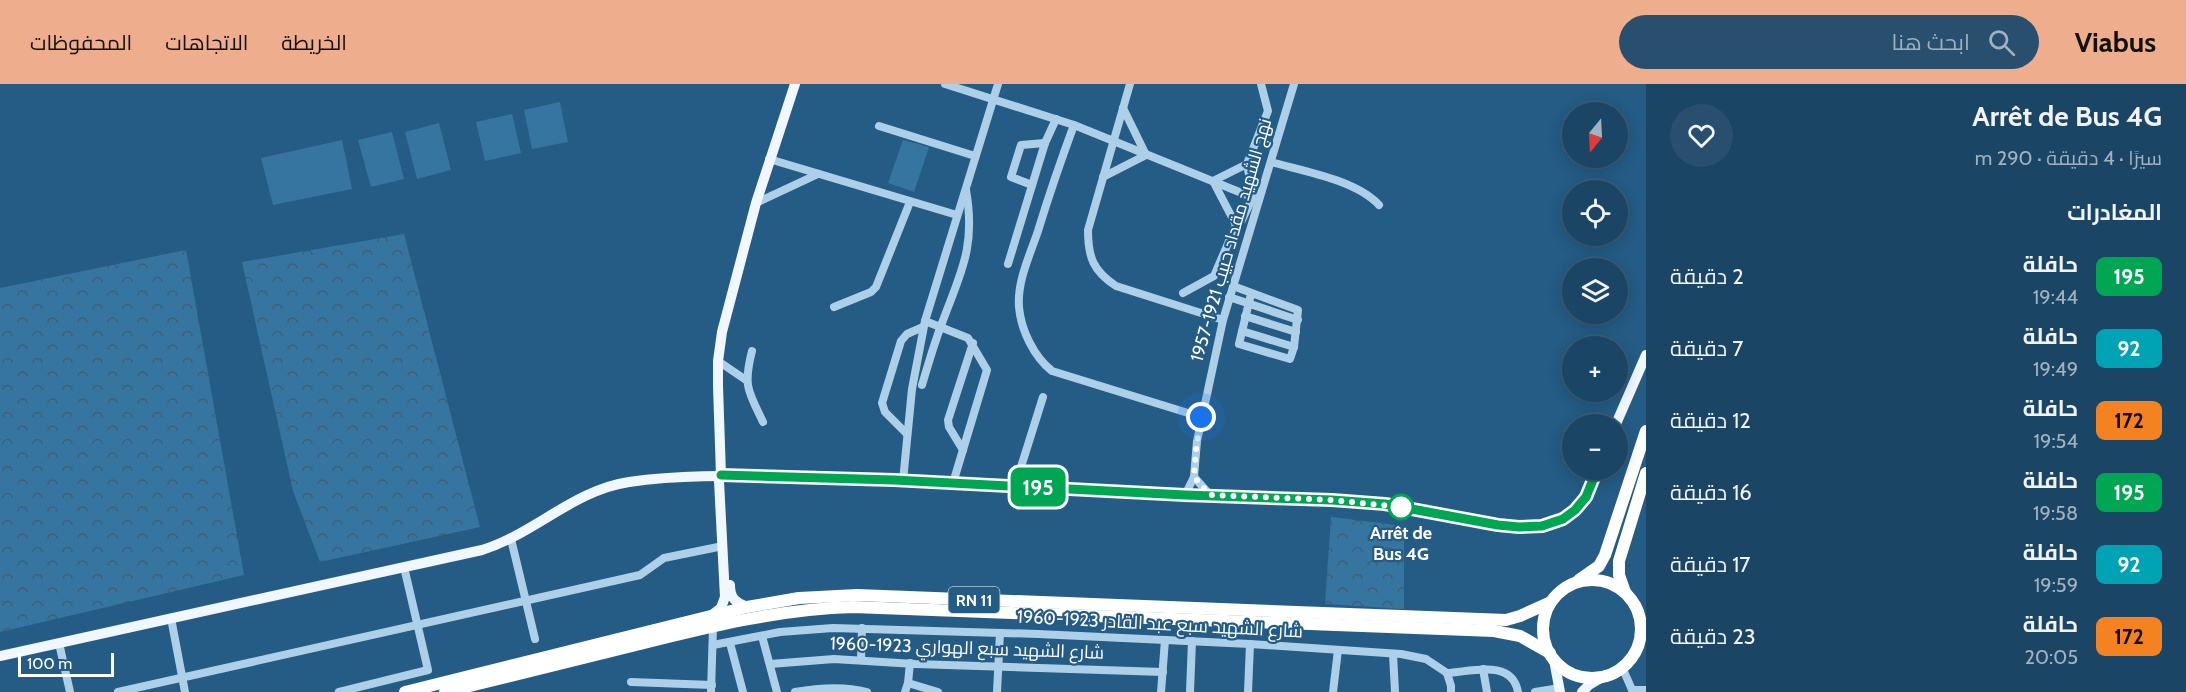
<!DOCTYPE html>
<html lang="ar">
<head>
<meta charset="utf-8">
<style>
	body { margin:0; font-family:Cabin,Cairo,sans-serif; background:#284f6d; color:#f1f3f6; direction:rtl; height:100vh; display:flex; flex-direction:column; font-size:22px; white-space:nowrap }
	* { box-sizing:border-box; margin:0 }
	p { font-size:20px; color:#a0b1bf }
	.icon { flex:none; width:33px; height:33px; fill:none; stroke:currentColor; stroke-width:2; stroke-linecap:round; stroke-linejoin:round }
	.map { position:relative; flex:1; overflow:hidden; direction:ltr }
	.panel { display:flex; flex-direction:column; background:#1b4564; width:540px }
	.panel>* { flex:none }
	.badge { padding:0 12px; border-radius:9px; font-size:21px; line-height:39px }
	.needle { width:39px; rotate:198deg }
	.controls { position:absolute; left:1562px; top:18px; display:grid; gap:12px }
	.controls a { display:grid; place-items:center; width:66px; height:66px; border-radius:50%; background:#1b4564; box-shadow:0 3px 15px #0003,0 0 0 2px #395d78; font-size:30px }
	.scale { position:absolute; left:18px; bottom:15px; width:96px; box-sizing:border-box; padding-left:6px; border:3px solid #fff; border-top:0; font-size:16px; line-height:21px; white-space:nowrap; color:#fff; -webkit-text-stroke:4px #245c85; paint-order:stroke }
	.you { position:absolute; width:30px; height:30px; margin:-15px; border:4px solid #fff; border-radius:50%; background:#1a73e8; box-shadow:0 0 0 9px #1a73e833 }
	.map>.badge { position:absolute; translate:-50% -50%; box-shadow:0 0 0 3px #fff }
	h2 { padding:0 24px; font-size:22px; line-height:54px }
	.round { display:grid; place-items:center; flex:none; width:63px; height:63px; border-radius:32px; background:#284f6d }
	.head { display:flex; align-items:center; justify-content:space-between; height:102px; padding:0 24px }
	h1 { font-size:28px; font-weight:700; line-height:45px }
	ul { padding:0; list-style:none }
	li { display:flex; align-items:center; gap:18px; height:72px; padding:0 24px }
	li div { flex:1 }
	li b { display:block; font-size:22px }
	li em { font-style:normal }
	li .badge { min-width:66px; font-weight:700; text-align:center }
	header { display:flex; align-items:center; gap:36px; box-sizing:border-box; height:84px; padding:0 30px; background:#eead8d; color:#111 }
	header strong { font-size:28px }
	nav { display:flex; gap:33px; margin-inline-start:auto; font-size:21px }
	.search { width:420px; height:54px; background:#284f6d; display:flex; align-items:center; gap:15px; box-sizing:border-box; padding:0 21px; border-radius:33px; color:#a0b1bf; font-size:22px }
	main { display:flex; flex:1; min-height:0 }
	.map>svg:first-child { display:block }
</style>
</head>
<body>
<header>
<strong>Viabus</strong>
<div class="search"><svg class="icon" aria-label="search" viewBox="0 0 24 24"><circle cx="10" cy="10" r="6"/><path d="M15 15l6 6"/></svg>ابحث هنا</div>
<nav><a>الخريطة</a><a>الاتجاهات</a><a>المحفوظات</a></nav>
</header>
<main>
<section class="panel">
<div class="head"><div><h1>Arrêt de Bus 4G</h1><p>سيرًا · 4 دقيقة · 290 m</p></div><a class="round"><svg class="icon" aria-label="heart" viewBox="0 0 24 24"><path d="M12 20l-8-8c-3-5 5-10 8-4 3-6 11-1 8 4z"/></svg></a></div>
<h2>المغادرات</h2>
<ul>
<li><span class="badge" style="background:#00a651;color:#fff">195</span><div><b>حافلة</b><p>19:44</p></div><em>2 دقيقة</em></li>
<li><span class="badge" style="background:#00a3b4;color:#fff">92</span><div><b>حافلة</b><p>19:49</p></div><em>7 دقيقة</em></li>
<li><span class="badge" style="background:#f58220;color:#111">172</span><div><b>حافلة</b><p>19:54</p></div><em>12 دقيقة</em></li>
<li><span class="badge" style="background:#00a651;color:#fff">195</span><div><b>حافلة</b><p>19:58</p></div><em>16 دقيقة</em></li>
<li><span class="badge" style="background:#00a3b4;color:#fff">92</span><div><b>حافلة</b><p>19:59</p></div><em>17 دقيقة</em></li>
<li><span class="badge" style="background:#f58220;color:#111">172</span><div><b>حافلة</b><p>20:05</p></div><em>23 دقيقة</em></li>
</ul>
</section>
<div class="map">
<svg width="1646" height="608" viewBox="0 0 1646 608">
	<defs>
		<pattern id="forest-crowns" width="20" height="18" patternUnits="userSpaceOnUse" patternTransform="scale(1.5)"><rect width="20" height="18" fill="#3575a0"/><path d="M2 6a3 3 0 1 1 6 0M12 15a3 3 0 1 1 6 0" fill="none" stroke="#425e72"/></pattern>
	</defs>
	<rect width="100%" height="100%" fill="#245c85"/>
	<g fill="url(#forest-crowns)">
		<polygon points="404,150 480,443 320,478 293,407 242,178"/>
		<polygon points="186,166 244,491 0,548 0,204"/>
		<polygon points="1331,433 1404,442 1404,525 1325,520"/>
	</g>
	<g fill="#3575a0">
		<polygon points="560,18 568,58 532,65 524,26"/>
		<polygon points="512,30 521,69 485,77 476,38"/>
		<polygon points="439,39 451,86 417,95 405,48"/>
		<polygon points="392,48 404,95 371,103 358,56"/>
		<polygon points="342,56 352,105 273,121 261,74"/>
		<polygon points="903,56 929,63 914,108 888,99"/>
	</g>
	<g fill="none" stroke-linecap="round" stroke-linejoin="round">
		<g stroke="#add0e8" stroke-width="8">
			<polyline points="945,0 1074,41 1259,116"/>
			<path d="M1130,0L1088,146C1088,173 1093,187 1116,202L1223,236"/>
			<path d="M1074,41C1061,76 1049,111 1038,147C1030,171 1017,197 1019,223C1021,246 1034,273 1052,287L1201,333"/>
			<polyline points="879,42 975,72"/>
			<polyline points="769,75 957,131"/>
			<path d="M1271,78C1303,87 1356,96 1379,121"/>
			<polyline points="1103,93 1146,71 1123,24"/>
			<polyline points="1032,101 1011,93 1021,61 1045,59"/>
			<polyline points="756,119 818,90"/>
			<polyline points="1236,141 1242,136 1253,113 1247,80 1268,27 1261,0"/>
			<polyline points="1008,180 1045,59 1056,35"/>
			<polyline points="1233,202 1298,226 1294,263 1290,275 1239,260 1251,210"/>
			<polyline points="1183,209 1214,192 1236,141 1213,97 1247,80"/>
			<polyline points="1229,213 1298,236"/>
			<polyline points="834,223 871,208 876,203 910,118"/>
			<polyline points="1245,232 1296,248"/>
			<polyline points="925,237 968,254 987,286 953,399"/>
			<polyline points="1242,247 1294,263"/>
			<path d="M752,267C743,302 748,307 763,338"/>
			<polyline points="718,277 746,296"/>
			<path d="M922,301C928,281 934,260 942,239C961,188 976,163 966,106"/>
			<polyline points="907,350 885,328 882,319 901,257 907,250 923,243"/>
			<polyline points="963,366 949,343 948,336 973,259"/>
			<polyline points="1194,393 1210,411"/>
			<polyline points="903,397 912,305 925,237 998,0"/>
			<polyline points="1015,402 1043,313"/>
			<polyline points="1185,411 1194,393 1197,357 1223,236 1294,0"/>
			<polyline points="511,455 535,555"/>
			<polyline points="171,534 185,608"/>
			<polyline points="762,552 777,608"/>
			<polyline points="59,559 70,608"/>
			<polyline points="730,559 743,608"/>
			<polyline points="713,561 780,548 833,544 1038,550 1250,560 1401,570 1426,575 1447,589 1451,602 1451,608"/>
			<polyline points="1393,570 1395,608"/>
			<polyline points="861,576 862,544"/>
			<polyline points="770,580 834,575 915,580 1163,588"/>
			<polyline points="1622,583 1633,608"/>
			<polyline points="1483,585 1487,608"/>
			<path d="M1447,589C1470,588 1512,574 1518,608"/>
			<polyline points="631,598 712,601"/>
			<polyline points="908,599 938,608"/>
			<polyline points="1633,606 1646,606"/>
			<polyline points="118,608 640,491 664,474 723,462"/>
			<polyline points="339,608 428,586 404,483"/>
			<polyline points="711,608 713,543"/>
			<path d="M795,608C817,604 844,602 867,608"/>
			<polyline points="905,608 908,599 910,579"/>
			<polyline points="997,608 1000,549"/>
			<polyline points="1161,608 1165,556"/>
			<polyline points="1190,608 1192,557"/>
			<polyline points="1248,608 1250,560"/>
			<polyline points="1333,608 1338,566"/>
			<polyline points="1535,608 1560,604"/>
		</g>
		<g stroke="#f0f7fe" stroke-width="10">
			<polyline points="1616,340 1646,271"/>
			<path d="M730,501C730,514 735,518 747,523"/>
			<polyline points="712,531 721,524 725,513 719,397 721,391 718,302 718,277 722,248 756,119 795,0"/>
			<path d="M0,572L482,466C534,450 574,406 629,398C684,390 738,392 793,393C853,395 913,397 974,400C1044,404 1114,408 1184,411C1238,413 1293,413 1348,417C1379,419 1409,424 1440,430C1473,436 1511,449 1544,441C1575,435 1586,413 1597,386"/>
			<polyline points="1554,576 1560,608"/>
			<polyline points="1582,608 1589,601 1606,591"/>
		</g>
		<g stroke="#fff" stroke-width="12">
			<polyline points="1579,496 1599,482 1605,471 1646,347"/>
			<circle cx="1592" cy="545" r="49"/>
			<polyline points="1625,508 1619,491 1619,477 1646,389"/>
			<polyline points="405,608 747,523 799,514 857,511 1506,536 1520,532 1551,518"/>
			<path d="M445,608C509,592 573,577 636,561C708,543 779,525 853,523L1494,547L1520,552L1550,569"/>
		</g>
	</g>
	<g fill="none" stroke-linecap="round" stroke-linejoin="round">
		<g stroke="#fff" stroke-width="14">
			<polyline id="line" points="721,391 894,396 1185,411 1332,416 1385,420 1498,441 1519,443 1542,442 1563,435 1575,426 1586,413 1597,386"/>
		</g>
		<use href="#line" stroke="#00a651" stroke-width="9"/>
		<polyline stroke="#fff" stroke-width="6" stroke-dasharray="0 10.8" points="1201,333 1196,366 1194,393 1210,411 1332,416 1401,423"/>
	</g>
	<circle fill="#fff" stroke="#00a651" stroke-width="3" cx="1401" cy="423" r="12"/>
	<g text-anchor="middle" stroke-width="4.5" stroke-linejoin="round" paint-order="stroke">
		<rect fill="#245c85" stroke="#bdceda" stroke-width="1.5" x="948.5" y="503" width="51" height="26" rx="4.5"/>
		<g font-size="16" font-weight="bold" fill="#fff">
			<text x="974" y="522">RN 11</text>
		</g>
		<g font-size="18" fill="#fff" stroke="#245c85">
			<text transform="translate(1231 156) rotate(-74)" y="6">نهج الشهيد مقداد حبيب 1921-1957</text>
			<text transform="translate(1160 540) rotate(3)" y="6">شارع الشهيد سبع عبد القادر 1923-1960</text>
			<text transform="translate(967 564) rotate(2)" y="6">شارع الشهيد سبع الهواري 1923-1960</text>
		</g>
		<g font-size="18" font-weight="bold" fill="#fff" stroke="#245c85">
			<text x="1401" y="455">Arrêt de<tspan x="1401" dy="21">Bus 4G</tspan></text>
		</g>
	</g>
</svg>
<div class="controls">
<a><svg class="needle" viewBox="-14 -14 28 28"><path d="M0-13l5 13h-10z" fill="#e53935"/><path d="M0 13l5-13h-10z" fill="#a0b1bf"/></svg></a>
<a><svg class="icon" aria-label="locate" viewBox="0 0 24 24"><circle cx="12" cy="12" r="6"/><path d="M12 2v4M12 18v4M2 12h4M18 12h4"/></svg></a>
<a><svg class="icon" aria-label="layers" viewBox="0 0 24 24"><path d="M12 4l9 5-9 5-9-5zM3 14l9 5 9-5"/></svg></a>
<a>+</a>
<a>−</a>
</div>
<div class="scale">100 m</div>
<div class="you" style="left:1201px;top:333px"></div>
<b class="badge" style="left:1038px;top:403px;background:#00a651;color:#fff">195</b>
</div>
</main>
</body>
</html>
